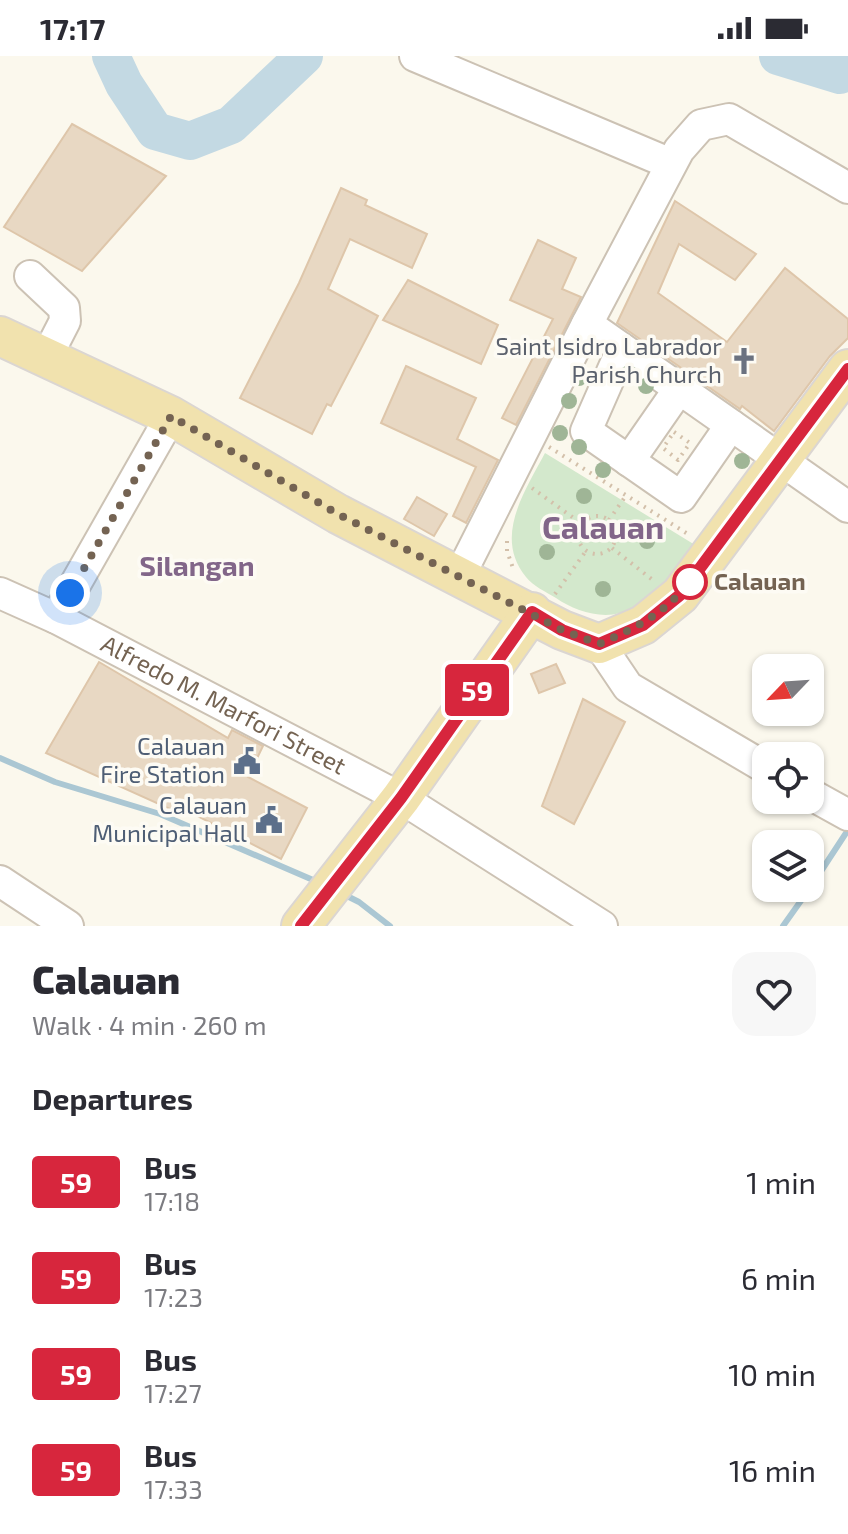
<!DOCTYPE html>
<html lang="en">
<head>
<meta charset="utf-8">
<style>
	body { margin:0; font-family:"Exo 2",sans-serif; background:#f7f7f7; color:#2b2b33; height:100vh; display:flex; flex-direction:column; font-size:30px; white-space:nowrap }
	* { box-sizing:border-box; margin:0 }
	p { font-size:26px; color:#7c7c81 }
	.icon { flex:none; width:44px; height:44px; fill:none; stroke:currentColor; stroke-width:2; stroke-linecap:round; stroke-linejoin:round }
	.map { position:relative; height:870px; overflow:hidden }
	.drawer { display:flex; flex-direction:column; background:#fff; flex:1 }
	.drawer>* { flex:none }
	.badge { padding:0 16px; border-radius:6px; font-size:28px; line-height:52px }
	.needle { width:52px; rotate:245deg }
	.controls { position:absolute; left:752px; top:598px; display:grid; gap:16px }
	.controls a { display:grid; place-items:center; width:72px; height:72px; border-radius:16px; background:#fff; box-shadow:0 2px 6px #0004; font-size:40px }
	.you { position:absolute; width:40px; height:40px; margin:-20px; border:6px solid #fff; border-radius:50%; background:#1a73e8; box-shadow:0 0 0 12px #1a73e833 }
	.map>.badge { position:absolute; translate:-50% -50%; box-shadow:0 0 0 4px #fff }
	h2 { padding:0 32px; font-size:30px; line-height:72px }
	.round { display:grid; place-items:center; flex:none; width:84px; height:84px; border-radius:24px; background:#f7f7f7 }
	.headline { display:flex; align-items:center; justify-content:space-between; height:136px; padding:0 32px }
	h1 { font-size:38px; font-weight:800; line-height:60px }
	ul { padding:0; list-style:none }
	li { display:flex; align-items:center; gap:24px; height:96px; padding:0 32px }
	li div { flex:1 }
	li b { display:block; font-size:30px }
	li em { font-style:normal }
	li .badge { min-width:88px; font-weight:700; text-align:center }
	.status { display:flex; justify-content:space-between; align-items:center; height:56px; padding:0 40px; background:#fff; direction:ltr }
	.status svg { height:22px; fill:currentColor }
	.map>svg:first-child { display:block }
</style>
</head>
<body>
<div class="status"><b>17:17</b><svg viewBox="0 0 49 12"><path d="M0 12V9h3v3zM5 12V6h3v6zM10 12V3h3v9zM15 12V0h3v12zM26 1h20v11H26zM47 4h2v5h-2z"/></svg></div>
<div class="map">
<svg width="848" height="870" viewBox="0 0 848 870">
	<rect width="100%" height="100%" fill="#fbf8ed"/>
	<path fill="#d3e8cc" d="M545,397L700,492C678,515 653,549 620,557C599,563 573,554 556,542C546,536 533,530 526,521C493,481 525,435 545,397Z"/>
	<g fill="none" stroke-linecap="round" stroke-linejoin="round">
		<g stroke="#abc7d3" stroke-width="6">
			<polyline points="0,702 55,726 160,758 320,827"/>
			<polyline points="810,832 848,774"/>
			<polyline points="341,837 359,846 390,870"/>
			<polyline points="783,870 810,832"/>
		</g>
		<g stroke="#c3d9e3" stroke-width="38">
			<polyline points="111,0 124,28 155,75 190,85 231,69 304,0"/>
			<polyline points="778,0 840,19 848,15"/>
		</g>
	</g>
	<g fill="#e8d8c3" stroke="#dec6aa" stroke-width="2">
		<polygon points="72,68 166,120 82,215 4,171"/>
		<polygon points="341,132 367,144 365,149 427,178 412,212 350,183 328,233 378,260 331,350 327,348 312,378 240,342 299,227"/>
		<polygon points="675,145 756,198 735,224 679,188 658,237 727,286 785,212 848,263 848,282 830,300 774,375 742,350 740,353 617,267"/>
		<polygon points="538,184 576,202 562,233 581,241 516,369 502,362 553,263 510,244"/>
		<polygon points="408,224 498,269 481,308 383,264"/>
		<polygon points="406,310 476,342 457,383 498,404 466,467 453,460 476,411 381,367"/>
		<polygon points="417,441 447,458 434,480 404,463"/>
		<polygon points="99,606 228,682 232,674 263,690 248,721 307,752 281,803 184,753 181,758 46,697"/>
		<polygon points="556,608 565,627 539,637 531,618"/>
		<polygon points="583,643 625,666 574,768 542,750"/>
	</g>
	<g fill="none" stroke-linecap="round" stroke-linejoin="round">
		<g stroke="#ccc2b4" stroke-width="34">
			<g id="minor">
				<polyline points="415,0 671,108"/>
				<polyline points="30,220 64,252 65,265 46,302"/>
				<polyline points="587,268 848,451"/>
				<polyline points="622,293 586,375 681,441 731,369"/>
				<polyline points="629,405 679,333"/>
				<polyline points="460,519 587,268 679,94 701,69 729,63 848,132"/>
				<path id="s1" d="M0,537L56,562L401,742L602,870"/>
				<polyline points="56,562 171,360"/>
				<polyline points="599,588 628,631 766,712"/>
				<polyline points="810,738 848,759"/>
				<polyline points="0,825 68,870"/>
			</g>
		</g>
		<g stroke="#dbd6d2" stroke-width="42">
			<g id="major">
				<polyline points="0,280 171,360 338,458 562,574 599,588 643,569 680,539 848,313"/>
				<polyline points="301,870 401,742 532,556"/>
			</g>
		</g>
		<g stroke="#d3c0aa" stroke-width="4" stroke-dasharray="2 6" stroke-linecap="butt">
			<polygon points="674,376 690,387 678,404 663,392"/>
			<polyline points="549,391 691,480"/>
			<polyline points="532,432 582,468"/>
			<circle cx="597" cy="479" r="19"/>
			<polyline points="609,464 627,438"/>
			<polyline points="507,485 507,495 514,515"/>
			<polyline points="612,492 654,525"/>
			<polyline points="555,538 586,495"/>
		</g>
		<use href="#minor" stroke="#fff" stroke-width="30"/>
		<use href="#major" stroke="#f1e2ae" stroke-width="38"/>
	</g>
	<g fill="#9fb596">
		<circle cx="629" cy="317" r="8"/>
		<circle cx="579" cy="322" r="8"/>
		<circle cx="646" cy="330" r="8"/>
		<circle cx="569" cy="345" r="8"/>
		<circle cx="560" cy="377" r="8"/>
		<circle cx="579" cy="391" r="8"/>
		<circle cx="742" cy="405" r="8"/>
		<circle cx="603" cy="414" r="8"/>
		<circle cx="584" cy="440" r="8"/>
		<circle cx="647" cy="485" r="8"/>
		<circle cx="547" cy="496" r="8"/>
		<circle cx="603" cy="533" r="8"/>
	</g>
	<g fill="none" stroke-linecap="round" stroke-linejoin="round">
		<g stroke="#fff" stroke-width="18">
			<polyline id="line" points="301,870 401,742 532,556 562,574 599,588 643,569 680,539 848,313"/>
		</g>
		<use href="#line" stroke="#d7263d" stroke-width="12"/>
		<path stroke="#746352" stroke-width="8" stroke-dasharray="0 14.4" d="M70,537L171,360L338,458L562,574L599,588C642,569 668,556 696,517L690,526"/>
	</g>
	<defs>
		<g id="church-bare" transform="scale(2.16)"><path d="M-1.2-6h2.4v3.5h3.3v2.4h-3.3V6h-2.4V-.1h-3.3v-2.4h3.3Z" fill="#6b7280" stroke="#fdfbf4" stroke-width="2.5" paint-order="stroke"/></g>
		<g id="civic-bare" transform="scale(2.16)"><path d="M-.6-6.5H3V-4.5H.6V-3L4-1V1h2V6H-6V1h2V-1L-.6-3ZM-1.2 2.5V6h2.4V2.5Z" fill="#5c6f8a" stroke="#fdfbf4" stroke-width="2.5" paint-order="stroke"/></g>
	</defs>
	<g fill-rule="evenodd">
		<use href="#church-bare" x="744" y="305"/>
		<use href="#civic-bare" x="247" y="705"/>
		<use href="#civic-bare" x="269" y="764"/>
	</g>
	<circle fill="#fff" stroke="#d7263d" stroke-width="4" cx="690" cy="526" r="16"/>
	<g text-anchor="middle" stroke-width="7" stroke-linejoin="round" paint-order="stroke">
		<g font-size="24" fill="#5b616d" stroke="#fdfbf4" text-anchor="end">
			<text x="722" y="299">Saint Isidro Labrador<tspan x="722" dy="28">Parish Church</tspan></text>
		</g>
		<g font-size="24" font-weight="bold" fill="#746352" stroke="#fdfbf4" text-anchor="start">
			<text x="714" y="534">Calauan</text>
		</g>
		<g font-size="24" fill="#746352" stroke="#fdfbf4">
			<text dy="8" stroke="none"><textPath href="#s1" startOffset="250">Alfredo M. Marfori Street</textPath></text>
		</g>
		<g font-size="24" fill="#4e5e75" stroke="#fdfbf4" text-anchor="end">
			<text x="225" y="699">Calauan<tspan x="225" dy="28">Fire Station</tspan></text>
			<text x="247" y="758">Calauan<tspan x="247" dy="28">Municipal Hall</tspan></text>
		</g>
		<g font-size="28" font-weight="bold" fill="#826689" stroke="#fdfbf4">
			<text x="197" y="520">Silangan</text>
		</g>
		<g font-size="32" font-weight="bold" fill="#826689" stroke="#fdfbf4">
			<text x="603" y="483">Calauan</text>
		</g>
	</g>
</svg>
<div class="controls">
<a><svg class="needle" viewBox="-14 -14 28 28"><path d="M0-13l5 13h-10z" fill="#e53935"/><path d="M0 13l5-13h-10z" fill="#7c7c81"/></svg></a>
<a><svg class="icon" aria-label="locate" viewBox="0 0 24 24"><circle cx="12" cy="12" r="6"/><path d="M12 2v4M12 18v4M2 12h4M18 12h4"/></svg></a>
<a><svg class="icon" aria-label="layers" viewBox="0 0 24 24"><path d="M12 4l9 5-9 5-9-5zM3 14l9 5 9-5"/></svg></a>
</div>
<div class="you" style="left:70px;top:537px"></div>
<b class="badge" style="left:477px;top:634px;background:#d7263d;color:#fff">59</b>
</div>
<section class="drawer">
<div class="headline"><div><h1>Calauan</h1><p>Walk · 4 min · 260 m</p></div><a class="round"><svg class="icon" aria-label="heart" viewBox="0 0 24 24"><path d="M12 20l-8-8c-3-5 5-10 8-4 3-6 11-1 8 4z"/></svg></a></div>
<h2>Departures</h2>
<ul>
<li><span class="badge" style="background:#d7263d;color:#fff">59</span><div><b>Bus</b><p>17:18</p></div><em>1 min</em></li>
<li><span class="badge" style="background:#d7263d;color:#fff">59</span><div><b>Bus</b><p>17:23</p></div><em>6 min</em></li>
<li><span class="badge" style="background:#d7263d;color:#fff">59</span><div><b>Bus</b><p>17:27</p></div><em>10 min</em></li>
<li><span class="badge" style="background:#d7263d;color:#fff">59</span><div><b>Bus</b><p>17:33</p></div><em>16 min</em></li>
</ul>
</section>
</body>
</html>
